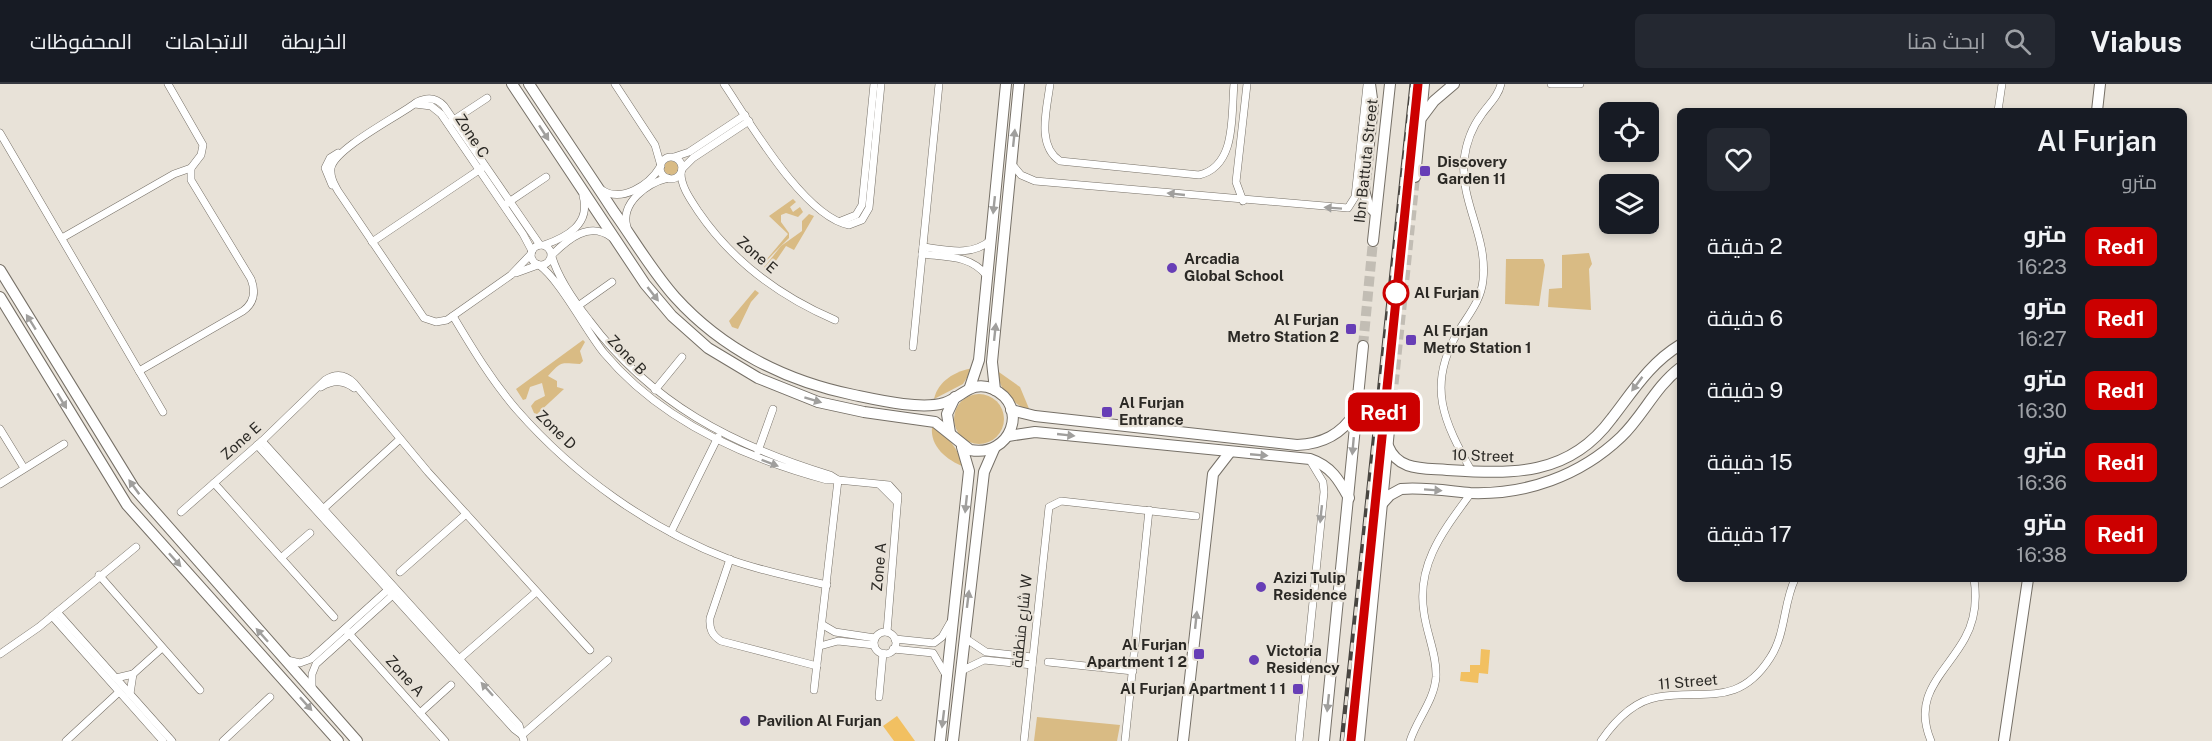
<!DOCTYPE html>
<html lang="ar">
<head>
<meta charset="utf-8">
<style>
	body { margin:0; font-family:"Public Sans",Cairo,sans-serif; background:#242831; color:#f1f3f6; direction:rtl; height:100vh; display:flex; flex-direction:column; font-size:22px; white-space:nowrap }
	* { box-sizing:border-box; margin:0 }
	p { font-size:20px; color:#9ea1a6 }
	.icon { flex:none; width:33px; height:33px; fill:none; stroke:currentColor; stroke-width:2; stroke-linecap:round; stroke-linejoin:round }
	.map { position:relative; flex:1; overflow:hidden; direction:ltr }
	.panel { position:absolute; left:1677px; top:24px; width:510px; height:474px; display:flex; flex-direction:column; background:#171b24; border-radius:9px; box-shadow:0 3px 9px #0003; direction:rtl }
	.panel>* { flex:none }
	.badge { padding:0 12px; border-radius:9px; font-size:21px; line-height:39px }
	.buttons { position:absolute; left:1599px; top:18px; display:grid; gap:12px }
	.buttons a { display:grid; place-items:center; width:60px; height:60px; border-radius:9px; background:#171b24; box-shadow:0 3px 9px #0003; font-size:30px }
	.map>.badge { position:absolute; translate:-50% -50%; box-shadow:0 0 0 3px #fff }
	.round { display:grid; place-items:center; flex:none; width:63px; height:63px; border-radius:9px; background:#242831 }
	.summary { display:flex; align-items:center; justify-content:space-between; height:102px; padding:0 30px }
	h1 { font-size:28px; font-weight:600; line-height:45px }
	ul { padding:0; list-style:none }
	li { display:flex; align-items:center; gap:18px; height:72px; padding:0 30px }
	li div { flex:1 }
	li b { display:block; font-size:22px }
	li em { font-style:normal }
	li .badge { min-width:66px; font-weight:700; text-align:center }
	header { display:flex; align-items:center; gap:36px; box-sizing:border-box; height:84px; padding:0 30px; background:#171b24; border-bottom:2px solid #363941 }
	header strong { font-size:28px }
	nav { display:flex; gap:33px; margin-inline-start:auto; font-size:21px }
	.search { width:420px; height:54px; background:#242831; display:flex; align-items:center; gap:15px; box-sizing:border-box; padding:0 21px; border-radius:9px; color:#9ea1a6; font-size:22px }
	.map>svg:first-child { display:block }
</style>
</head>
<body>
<header>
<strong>Viabus</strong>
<div class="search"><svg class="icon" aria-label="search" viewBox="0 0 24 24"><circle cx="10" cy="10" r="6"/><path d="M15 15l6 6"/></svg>ابحث هنا</div>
<nav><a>الخريطة</a><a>الاتجاهات</a><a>المحفوظات</a></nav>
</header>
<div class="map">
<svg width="2212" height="657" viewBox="0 0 2212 657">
	<rect width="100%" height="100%" fill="#e8e2d8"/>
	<g fill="#d9bb84">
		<circle cx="671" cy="84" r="7"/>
		<polygon points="793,115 796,118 790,123 793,128 800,123 803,128 798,133 786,129 781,131 781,138 789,149 789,154 762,181 788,150 769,132"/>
		<polygon points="809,130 814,132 794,166 786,162 769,187 764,183 766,181 781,162 802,147 802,137"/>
		<polygon points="1589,169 1592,180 1589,185 1591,226 1548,223 1549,205 1562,204 1562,171"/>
		<polygon points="1506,175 1543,175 1545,181 1539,222 1505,220"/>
		<polygon points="755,206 759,209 751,218 738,245 732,243 729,237"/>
		<path d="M583,256L585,258L580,267L583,277L580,280C559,279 562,277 548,292L557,297V303L564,305L537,330L534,329L531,322L535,317L545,312L542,299L530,303L526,315L523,316L516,305Z"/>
		<path d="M973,284L963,300L934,315C938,297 955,287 973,284Z"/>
		<path d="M996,286L1020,303L1030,327C1013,321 999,305 996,286Z"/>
		<circle cx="979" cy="335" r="25"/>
		<path d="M932,343C949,351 958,366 964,383C947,376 930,363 932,343Z"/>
		<polygon points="1037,633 1120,641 1117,657 1034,657"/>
	</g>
	<g fill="#f2c061">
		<polygon points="1481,565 1490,566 1488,590 1479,589 1478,599 1460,597 1461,588 1470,588 1470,581 1480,581"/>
		<polygon points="897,632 915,657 894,657 883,642"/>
	</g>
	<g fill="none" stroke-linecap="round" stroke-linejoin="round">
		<g stroke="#c2bdb4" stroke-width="10" stroke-dasharray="10 5" stroke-linecap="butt">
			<polyline points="1363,262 1373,157"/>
			<polyline points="1392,315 1415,93"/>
		</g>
		<g stroke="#767067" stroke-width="8">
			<g id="street">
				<polyline points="615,0 655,61 661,82"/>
				<path d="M724,0C749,37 804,133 849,141L862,136L869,124L881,0"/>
				<path d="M1050,0C1047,25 1036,61 1060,77L1199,91C1237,82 1231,31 1234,0"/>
				<polyline points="1551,0 1580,0"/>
				<polyline points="415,20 431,22 441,30 523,150 532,167"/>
				<polyline points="1998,27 2002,0"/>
				<polyline points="452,37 487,14"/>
				<polyline points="0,49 163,328"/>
				<polyline points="674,73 689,68 745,31"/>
				<circle cx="671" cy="84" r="11"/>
				<polyline points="1011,79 1021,91 1035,97 1348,124 1355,113 1367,1"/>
				<polyline points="682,85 693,74 749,37"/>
				<path d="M681,89C681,103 691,116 698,127C732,177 779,212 835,236"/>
				<polyline points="332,101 325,84 330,74 338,69"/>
				<path d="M602,106C622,119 649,101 660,83"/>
				<polyline points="1243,117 1236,98 1247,0"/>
				<polyline points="506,120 546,93"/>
				<polyline points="841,137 856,131 862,121 874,0"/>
				<path d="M627,143C620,119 647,99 668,94"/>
				<polyline points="62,154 174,90 191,84"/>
				<polyline points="372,158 482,84"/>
				<circle cx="541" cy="171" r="10"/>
				<path d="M544,161C567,153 591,140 583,112"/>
				<path d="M923,163C947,166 971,173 991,156"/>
				<path d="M531,170L511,191L447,236L436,238L424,234L338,107C334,100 330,93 331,84C335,64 399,32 417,18C427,13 436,13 444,22L540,161"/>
				<path d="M922,170C946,173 971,171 987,192"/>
				<path d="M552,171C568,155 589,137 611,153"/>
				<path d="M539,181C560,196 586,247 604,269C660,336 745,374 827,396H838L830,391C732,361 652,320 589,236C574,217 559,196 552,173"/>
				<polyline points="516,189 538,181"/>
				<polyline points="578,222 612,198"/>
				<path d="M453,232C472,264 492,297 517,326C574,391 649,445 731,476C762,487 795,494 827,501"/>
				<polyline points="913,263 939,0"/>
				<path d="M139,287L243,227C254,219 256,208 251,195L191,96V84L201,71L203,61L168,0"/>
				<path d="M321,303C333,296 343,296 354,304"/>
				<polyline points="655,306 682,273"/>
				<polyline points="0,345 24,384"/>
				<polyline points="262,357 519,641 524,657"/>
				<polyline points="257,361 514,645 522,651"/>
				<polyline points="758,367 773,325"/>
				<path d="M1472,388C1444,338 1426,302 1458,248C1468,231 1481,217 1483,196C1488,153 1460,118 1464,76C1466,60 1472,43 1482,30C1489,20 1498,13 1501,0"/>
				<polyline points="214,399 334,533"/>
				<polyline points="0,400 64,360"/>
				<polyline points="880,401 897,418"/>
				<polyline points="322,426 400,355"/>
				<path d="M181,428L262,357L325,296C336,289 345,290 354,299L428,388L590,566"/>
				<polyline points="671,448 718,353"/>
				<polyline points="281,474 310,449"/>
				<path d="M730,475L710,534C709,545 712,551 721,557L817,582"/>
				<polyline points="400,488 466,430"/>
				<polyline points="99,491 200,606"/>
				<polyline points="57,528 172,657"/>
				<polyline points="52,532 163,657"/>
				<polyline points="823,541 835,548 875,554"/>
				<polyline points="345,545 445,657"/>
				<circle cx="885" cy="559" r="11"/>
				<polyline points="965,554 986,568 1032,573"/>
				<polyline points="895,555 934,559 942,553 950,539"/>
				<polyline points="820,562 838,557 874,561"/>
				<polyline points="893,565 933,569 946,591"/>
				<polyline points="0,570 39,543 136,463"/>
				<polyline points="287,576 300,579 311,575 391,503"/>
				<polyline points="458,576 535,509"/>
				<polyline points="1048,578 1133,587"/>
				<polyline points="961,587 984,576 1032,581"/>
				<polyline points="116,594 133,590 162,564"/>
				<polyline points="312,605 312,590 316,580 395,509"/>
				<polyline points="814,606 838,396 889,401 898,411 887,548"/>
				<polyline points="130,610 133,590"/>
				<polyline points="879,613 883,569"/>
				<polyline points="420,629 451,601"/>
				<polyline points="522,651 608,576"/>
				<polyline points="66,657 119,608"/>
				<polyline points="223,657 270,613"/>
				<polyline points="1024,657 1049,423 1061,417 1196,432"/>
				<polyline points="1125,657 1149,426"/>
				<polyline points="1299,657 1324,408 1323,398 1311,378"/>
				<path d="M1410,657C1417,635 1434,617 1436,593C1437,571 1427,551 1424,529C1416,480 1444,446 1471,409"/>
				<path d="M1601,657C1614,638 1634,617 1658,613C1703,605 1738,624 1770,574C1786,550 1783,520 1795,495"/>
				<path d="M1931,657C1911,610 1946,589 1965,554C1975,536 1977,515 1974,495"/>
			</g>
		</g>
		<g stroke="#767067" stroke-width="12">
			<g id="secondary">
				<path d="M512,0L645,200L672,232L708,264L758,294L818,318L864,328L935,338L970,366C1011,374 1030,322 993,305C971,295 962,314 944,319C921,326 878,316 854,311C785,297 722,265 675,213C652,187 634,156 614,128C586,85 557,43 529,0"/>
				<polyline points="1370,0 1373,22 1364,106 1368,121 1375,128"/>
				<polyline points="2097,27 2100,0"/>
				<polyline points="1422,33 1434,17 1454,0"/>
				<polyline points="1415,93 1424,0"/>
				<polyline points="1373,157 1390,0"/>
				<polyline points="0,186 134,404 357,657"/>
				<polyline points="0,213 127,421 338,657"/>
				<polyline points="970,303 979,276 1006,0"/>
				<polyline points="995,306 992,278 1019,0"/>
				<path d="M1011,326L1035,332L1297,361C1322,360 1341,351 1355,329"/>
				<polyline points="950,349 947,330 955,313"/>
				<path d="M1008,352L1035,348L1310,375C1331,382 1339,396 1349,414"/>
				<path d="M1388,362C1398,387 1423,384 1447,386C1512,390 1569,393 1612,334C1633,307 1650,279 1680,261"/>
				<path d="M1381,421L1390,411L1401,405C1424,403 1448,407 1470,409C1526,411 1580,392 1621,353C1643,332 1655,303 1680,284"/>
				<polyline points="940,657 969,387 962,363"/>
				<polyline points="953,657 984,388 994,365"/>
				<polyline points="1183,657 1213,390 1230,368"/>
				<polyline points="1324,657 1363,262"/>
				<polyline points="1359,657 1392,315"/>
				<polyline points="2004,657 2028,495"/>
			</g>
		</g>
		<use href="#street" stroke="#fff" stroke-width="7"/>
		<use href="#secondary" stroke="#fff" stroke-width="10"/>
		<g stroke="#484540" stroke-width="5">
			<polyline id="rail" points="1342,657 1412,0"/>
		</g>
		<use href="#rail" stroke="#e8e2d8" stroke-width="3" stroke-dasharray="9" stroke-linecap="butt"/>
	</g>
	<defs><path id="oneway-solid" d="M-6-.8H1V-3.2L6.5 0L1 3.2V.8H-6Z" transform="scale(1.5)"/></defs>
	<g fill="#a09f9d">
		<use href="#oneway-solid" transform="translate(544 49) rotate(57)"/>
		<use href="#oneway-solid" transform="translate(1014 54) rotate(-84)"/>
		<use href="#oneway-solid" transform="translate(1176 110) rotate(-174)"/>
		<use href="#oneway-solid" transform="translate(994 121) rotate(96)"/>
		<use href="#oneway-solid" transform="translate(1333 124) rotate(-176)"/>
		<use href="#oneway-solid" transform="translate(653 210) rotate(52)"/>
		<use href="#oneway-solid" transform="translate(31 238) rotate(-122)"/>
		<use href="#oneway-solid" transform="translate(995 248) rotate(-84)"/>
		<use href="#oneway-solid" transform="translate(1637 300) rotate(127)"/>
		<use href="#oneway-solid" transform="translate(813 316) rotate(17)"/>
		<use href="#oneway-solid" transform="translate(62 317) rotate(59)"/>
		<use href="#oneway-solid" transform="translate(1066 351) rotate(6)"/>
		<use href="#oneway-solid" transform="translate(1353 362) rotate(95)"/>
		<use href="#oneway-solid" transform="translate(1259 371) rotate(5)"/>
		<use href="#oneway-solid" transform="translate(770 379) rotate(21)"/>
		<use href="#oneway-solid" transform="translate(134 403) rotate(-126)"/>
		<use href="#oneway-solid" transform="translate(1433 406) rotate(4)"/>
		<use href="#oneway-solid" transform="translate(966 420) rotate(96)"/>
		<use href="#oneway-solid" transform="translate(1321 430) rotate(96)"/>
		<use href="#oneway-solid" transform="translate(175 476) rotate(48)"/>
		<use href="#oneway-solid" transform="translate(968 515) rotate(-83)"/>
		<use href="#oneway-solid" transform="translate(1196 536) rotate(-84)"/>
		<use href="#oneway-solid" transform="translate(262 551) rotate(-132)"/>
		<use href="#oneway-solid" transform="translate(487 605) rotate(-132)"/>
		<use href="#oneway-solid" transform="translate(1328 619) rotate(96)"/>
		<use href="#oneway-solid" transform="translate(306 620) rotate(48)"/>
		<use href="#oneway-solid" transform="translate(943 635) rotate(97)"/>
	</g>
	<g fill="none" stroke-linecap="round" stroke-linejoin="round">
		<g stroke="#fff" stroke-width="14">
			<polyline id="line" points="1351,657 1418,0"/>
		</g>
		<use href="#line" stroke="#c00" stroke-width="9"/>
	</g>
	<g fill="#673eb6" stroke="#e8e2d8" stroke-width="2">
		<rect x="1419" y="81" width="12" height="12" rx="3"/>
		<circle cx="1172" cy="184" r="6"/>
		<rect x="1345" y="239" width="12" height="12" rx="3"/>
		<rect x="1405" y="250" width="12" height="12" rx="3"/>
		<rect x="1101" y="322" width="12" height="12" rx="3"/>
		<circle cx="1261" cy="503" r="6"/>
		<rect x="1193" y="564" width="12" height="12" rx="3"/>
		<circle cx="1254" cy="576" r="6"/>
		<rect x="1292" y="599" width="12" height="12" rx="3"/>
		<circle cx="745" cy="637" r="6"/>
	</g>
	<circle fill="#fff" stroke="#c00" stroke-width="3" cx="1396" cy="209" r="12"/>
	<g text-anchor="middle" stroke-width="4.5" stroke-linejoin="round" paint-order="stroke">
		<g font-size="15" fill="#2b2925" stroke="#e8e2d8">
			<text transform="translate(472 52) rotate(57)" y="5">Zone C</text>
			<text transform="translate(1366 77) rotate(-84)" y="5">Ibn Battuta Street</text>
			<text transform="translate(757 171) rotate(41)" y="5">Zone E</text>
			<text transform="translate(627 271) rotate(46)" y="5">Zone B</text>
			<text transform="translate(556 346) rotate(44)" y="5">Zone D</text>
			<text transform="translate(241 357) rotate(-42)" y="5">Zone E</text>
			<text transform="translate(1483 372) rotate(2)" y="5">10 Street</text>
			<text transform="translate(879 483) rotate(-85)" y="5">Zone A</text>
			<text transform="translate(1022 537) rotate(-84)" y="5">شارع منطقة W</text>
			<text transform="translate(405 592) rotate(48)" y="5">Zone A</text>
			<text transform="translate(1688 598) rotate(-5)" y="5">11 Street</text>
		</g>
		<g font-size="15" font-weight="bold" fill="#2b2925" stroke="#e8e2d8" text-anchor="start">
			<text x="1437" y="83">Discovery<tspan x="1437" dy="17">Garden 11</tspan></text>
			<text x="1184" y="180">Arcadia<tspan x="1184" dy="17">Global School</tspan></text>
			<text x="1339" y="241" text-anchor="end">Al Furjan<tspan x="1339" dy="17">Metro Station 2</tspan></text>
			<text x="1423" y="252">Al Furjan<tspan x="1423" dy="17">Metro Station 1</tspan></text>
			<text x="1119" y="324">Al Furjan<tspan x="1119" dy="17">Entrance</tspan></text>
			<text x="1273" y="499">Azizi Tulip<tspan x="1273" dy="17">Residence</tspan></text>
			<text x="1187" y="566" text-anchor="end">Al Furjan<tspan x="1187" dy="17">Apartment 1 2</tspan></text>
			<text x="1266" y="572">Victoria<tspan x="1266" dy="17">Residency</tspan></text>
			<text x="1286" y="610" text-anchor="end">Al Furjan Apartment 1 1</text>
			<text x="757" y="642">Pavilion Al Furjan</text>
		</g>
		<g font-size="15" font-weight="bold" fill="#2b2925" stroke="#e8e2d8" text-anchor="start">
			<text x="1414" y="214">Al Furjan</text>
		</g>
	</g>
</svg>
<div class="buttons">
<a><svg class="icon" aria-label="locate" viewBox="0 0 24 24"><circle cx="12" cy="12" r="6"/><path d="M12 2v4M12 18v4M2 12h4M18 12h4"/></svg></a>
<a><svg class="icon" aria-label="layers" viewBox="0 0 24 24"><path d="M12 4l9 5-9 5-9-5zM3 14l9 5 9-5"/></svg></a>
</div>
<b class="badge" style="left:1384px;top:328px;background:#c00;color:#fff">Red1</b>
<section class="panel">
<div class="summary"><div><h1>Al Furjan</h1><p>مترو</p></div><a class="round"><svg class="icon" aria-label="heart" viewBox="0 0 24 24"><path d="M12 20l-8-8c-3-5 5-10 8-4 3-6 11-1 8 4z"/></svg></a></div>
<ul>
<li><span class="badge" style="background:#c00;color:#fff">Red1</span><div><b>مترو</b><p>16:23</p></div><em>2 دقيقة</em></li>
<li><span class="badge" style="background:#c00;color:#fff">Red1</span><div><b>مترو</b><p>16:27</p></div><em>6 دقيقة</em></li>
<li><span class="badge" style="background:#c00;color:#fff">Red1</span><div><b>مترو</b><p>16:30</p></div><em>9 دقيقة</em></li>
<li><span class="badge" style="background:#c00;color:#fff">Red1</span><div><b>مترو</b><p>16:36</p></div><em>15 دقيقة</em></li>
<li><span class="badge" style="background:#c00;color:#fff">Red1</span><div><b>مترو</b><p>16:38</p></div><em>17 دقيقة</em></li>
</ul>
</section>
</div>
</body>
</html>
